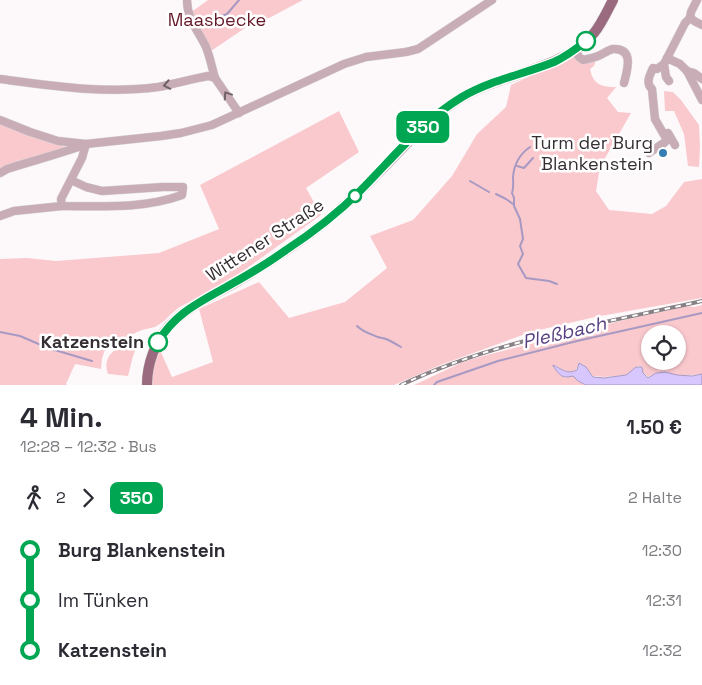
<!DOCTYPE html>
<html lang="de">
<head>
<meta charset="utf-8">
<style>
	body { margin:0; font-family:"Space Grotesk",sans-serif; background:#f7f7f7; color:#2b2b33; height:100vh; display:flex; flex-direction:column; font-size:19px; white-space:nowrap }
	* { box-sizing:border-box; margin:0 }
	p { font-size:16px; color:#7c7c81 }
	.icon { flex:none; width:28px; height:28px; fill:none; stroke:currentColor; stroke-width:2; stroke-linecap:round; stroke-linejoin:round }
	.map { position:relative; height:385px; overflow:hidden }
	.sheet { display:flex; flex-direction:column; background:#fff; flex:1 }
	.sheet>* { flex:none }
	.badge { padding:0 10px; border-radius:8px; font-size:18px; line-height:32px }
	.controls { position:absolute; left:641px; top:325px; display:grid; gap:10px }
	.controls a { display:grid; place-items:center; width:45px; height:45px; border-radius:50%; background:#fff; box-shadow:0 1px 4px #0004; font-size:25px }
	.map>.badge { position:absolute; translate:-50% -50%; box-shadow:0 0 0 2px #fff }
	.legs { display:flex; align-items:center; gap:8px; height:55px; padding:0 20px; font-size:16px }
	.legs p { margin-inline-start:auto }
	.overview { display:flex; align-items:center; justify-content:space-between; height:85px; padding:0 20px }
	h1 { font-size:28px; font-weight:600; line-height:38px }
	ul { padding:0 20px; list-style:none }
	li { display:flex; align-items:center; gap:18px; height:50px; font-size:19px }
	li i { display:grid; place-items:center; width:8px; height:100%; margin:0 6px; background:currentColor }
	li i::after { content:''; width:12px; height:12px; margin:-6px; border:4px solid; border-radius:50%; background:#fff }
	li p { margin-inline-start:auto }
	li:first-child i { background:linear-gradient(#0000 50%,currentColor 0) }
	li:last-child i { background:linear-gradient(currentColor 50%,#0000 0) }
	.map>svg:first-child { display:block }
</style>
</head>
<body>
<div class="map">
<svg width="702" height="385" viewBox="0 0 702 385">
	<rect width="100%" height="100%" fill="#fdf9fb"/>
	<g fill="#fac9ce" fill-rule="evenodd">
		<polygon points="208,0 303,0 271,17 248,26 211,51 190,13"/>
		<path d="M573,56L584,63L596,60L594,66L590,69C593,85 602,87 616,87L607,98L618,112L631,113L600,167L596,191L609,210L652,214L666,206L684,182L702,179V298L595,317L531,332L443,364L394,385H152L153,369L160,350L172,377L213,362L199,309L259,282L289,318L345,302L387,268L370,236L413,220L452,176L477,134L506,107L511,85Z"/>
		<polygon points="664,91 673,92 681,100 699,125 700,146 699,167 688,166 684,134 674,111 665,111"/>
		<polygon points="339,111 359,152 306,188 321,215 236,276 178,308 169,316 164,321 155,327 142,330 115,342 104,352 102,359 101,369 75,364 66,384 67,385 0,385 0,259 27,258 56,261 159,253 219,229 200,185"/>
		<polygon points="0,122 64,145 62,150 0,172"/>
		<path d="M702,305V374L692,375H676L665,372L656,373L648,377L643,372V367L637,366L626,375L604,377L593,376L586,367L579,363L576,370C567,375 562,368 553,365V366C560,375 561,380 573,376L578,381L586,385H414L463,362L483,356L624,320L687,306L694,307ZM650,334H678V361H650Z"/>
		<path d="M140,338L133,356L128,376L108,374C100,352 124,344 140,338Z"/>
	</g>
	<path fill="#d8c7ff" stroke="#a799c2" d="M579,363L586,367L593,377L604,378L626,375L636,367H642L643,373L648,378L656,373L665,372L677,375L692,376L702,374V385H586L578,381L573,376C561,379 560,375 553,366V365C562,369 567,375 577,370Z"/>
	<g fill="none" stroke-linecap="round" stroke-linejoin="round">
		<g stroke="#a799c2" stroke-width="2">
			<polyline points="203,23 227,14 239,0"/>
			<path d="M530,147C520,154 514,164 513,177C513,183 514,187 512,193L514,198V206L520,219L523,239L520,246L523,254L518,264L526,278L549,281L557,284"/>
			<polyline points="517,166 524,168 533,158"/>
			<polyline points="470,181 489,192"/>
			<polyline points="496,194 506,199 513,204"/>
			<path d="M357,326C363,332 370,334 378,337C380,338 384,338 386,339C391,341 396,344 401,347"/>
			<polyline points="0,332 20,336 48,348 92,361"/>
			<polyline points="434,385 437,382 498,361 577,341 702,313"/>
		</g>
		<g stroke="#d9d4d7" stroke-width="9">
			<g id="minor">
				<path d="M187,0C187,20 198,30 206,47C210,57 212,68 215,78"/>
				<polyline points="690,18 691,12 697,0"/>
				<polyline points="690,18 696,22 702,25"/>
				<path d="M575,50L579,57L583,60C588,59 593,58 598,56C603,54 608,50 613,49C635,48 627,71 624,83"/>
				<polyline points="667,58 680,64 687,71 702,100"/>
				<polyline points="664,64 666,77 669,81"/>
				<polyline points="687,71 694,73 702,79"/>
				<path d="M0,79C53,86 105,94 158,87C175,84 191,79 208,76L215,78L239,113"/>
				<polyline points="0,120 30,132 58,141 86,144 161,136 181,133 212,125 344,64 366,57 406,52 418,49 492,0"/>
				<polyline points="668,133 675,145"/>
				<path d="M663,144L667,140L655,119L652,89C645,83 650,75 653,68L657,69L664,64L685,23L690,18"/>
				<polyline points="649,153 662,144"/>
				<path d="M0,173L7,169C32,161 59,154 84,145"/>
				<path d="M71,180L86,187L102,191L163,187H183L182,195C144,209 102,206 62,206L61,199L82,158L86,144"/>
				<polyline points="0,216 14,211 62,206"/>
			</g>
		</g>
		<g stroke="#d9d4d7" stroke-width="11">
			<path id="major" d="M147,385C147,364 155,342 169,326C189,305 214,295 238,281C266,264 294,246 320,226C343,208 364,188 384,167C407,143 429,119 456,101C498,73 561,72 594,33C602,23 607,11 613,0"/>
		</g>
		<use href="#minor" stroke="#c8acb6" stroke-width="8"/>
		<use href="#major" stroke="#9a6b7e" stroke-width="10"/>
		<g stroke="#878185" stroke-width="4">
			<path id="rail" d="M401,385C496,340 600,324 702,301"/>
		</g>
		<use href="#rail" stroke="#fff" stroke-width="2" stroke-dasharray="5.5" stroke-linecap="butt"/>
	</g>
	<defs><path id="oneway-chevron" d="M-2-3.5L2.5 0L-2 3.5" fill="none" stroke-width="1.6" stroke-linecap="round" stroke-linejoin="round" transform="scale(1.25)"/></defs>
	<g stroke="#706067">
		<use href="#oneway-chevron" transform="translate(167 85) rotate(169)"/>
		<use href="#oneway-chevron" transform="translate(227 95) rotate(-124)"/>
	</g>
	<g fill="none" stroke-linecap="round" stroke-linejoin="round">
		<g stroke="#fff" stroke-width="11">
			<path id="line-1" d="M158,342C175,313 200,302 228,286C248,275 268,263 286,250C312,233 337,214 360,191C392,159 422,121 462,97C491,80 524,74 554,62C565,57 576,49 586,41"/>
		</g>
		<use href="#line-1" stroke="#00a651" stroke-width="8"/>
	</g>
	<g fill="#fff" stroke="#00a651" stroke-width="2.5">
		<circle cx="586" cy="41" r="9"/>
		<circle cx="355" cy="196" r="6"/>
		<circle cx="158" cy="342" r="9"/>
	</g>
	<circle fill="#357db2" stroke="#fff" stroke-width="2" cx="663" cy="153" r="5"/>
	<g text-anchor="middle" stroke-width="5" stroke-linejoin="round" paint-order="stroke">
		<g font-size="18" fill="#651a2a" stroke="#fff">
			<text x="217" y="26">Maasbecke</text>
		</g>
		<g font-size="18" fill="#352e33" stroke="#fff" text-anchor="end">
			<text x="653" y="149">Turm der Burg<tspan x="653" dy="21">Blankenstein</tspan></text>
		</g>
		<g font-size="18" fill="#352e33" stroke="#fff">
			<text transform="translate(265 240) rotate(-33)" y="6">Wittener Straße</text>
		</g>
		<g font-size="18" font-weight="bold" fill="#352e33" stroke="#fff" text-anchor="end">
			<text x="144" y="348">Katzenstein</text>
		</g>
		<g font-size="19" font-style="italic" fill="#584082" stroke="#fff">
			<text transform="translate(564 332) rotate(-13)" y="7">Pleßbach</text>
		</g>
	</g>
</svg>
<div class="controls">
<a><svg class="icon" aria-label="locate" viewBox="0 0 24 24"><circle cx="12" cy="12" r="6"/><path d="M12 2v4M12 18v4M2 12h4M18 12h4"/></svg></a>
</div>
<b class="badge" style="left:423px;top:127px;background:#00a651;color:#fff">350</b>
</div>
<section class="sheet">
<div class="overview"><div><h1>4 Min.</h1><p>12:28 – 12:32 · Bus</p></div><b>1.50 €</b></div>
<div class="legs"><svg class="icon" aria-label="walk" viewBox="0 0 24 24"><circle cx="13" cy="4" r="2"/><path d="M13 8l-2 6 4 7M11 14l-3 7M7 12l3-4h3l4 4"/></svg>2<svg class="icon" aria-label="forward" viewBox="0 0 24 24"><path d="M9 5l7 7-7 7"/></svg><b class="badge" style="background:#00a651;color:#fff">350</b><p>2 Halte</p></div>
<ul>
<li><i style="color:#00a651"></i><b>Burg Blankenstein</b><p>12:30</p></li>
<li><i style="color:#00a651"></i><span>Im Tünken</span><p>12:31</p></li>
<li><i style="color:#00a651"></i><b>Katzenstein</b><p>12:32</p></li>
</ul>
</section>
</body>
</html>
